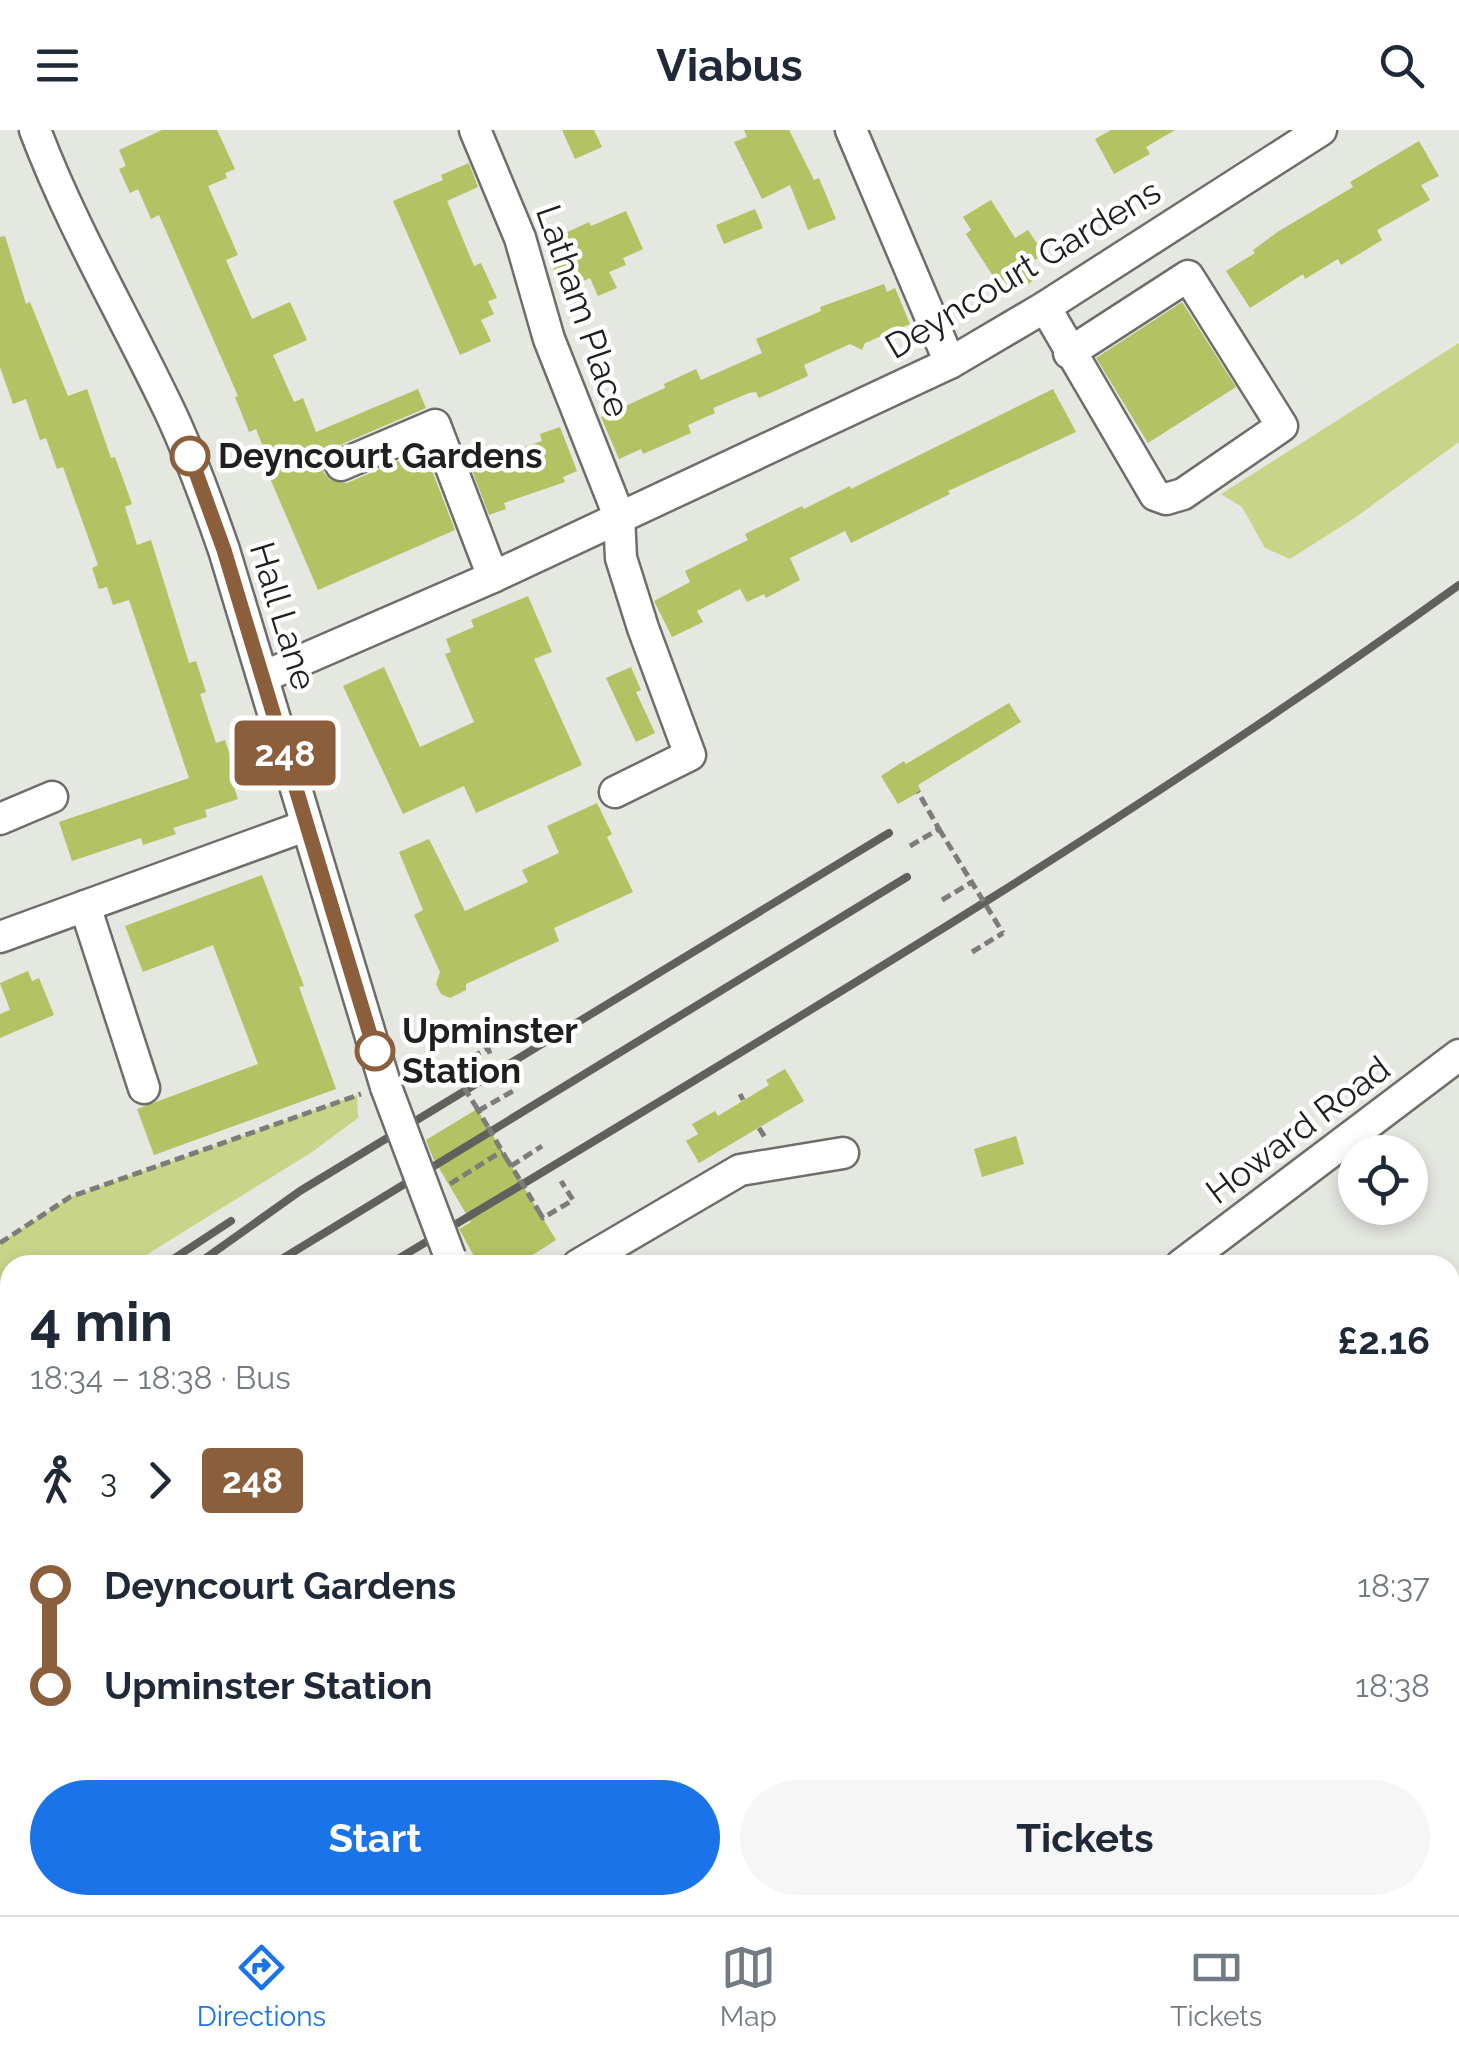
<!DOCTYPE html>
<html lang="en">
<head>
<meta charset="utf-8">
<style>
	body { margin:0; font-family:Raleway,sans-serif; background:#f6f6f7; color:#1f2937; height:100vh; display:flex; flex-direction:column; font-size:38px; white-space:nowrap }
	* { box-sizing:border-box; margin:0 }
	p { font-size:32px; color:#747a83 }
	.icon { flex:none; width:55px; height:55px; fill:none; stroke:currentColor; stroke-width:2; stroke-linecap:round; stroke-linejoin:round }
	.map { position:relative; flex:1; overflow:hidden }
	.sheet { position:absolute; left:0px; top:1125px; width:1460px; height:660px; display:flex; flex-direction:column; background:#fff; border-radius:30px 30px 0 0; box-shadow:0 5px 15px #0003 }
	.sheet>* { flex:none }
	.badge { padding:0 20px; border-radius:8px; font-size:35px; line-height:65px }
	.controls { position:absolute; left:1338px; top:1005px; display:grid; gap:20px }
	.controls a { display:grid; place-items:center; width:90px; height:90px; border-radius:50%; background:#fff; box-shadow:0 5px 15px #0003; font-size:50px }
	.map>.badge { position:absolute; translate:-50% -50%; box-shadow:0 0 0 5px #fff }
	.legs { display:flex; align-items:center; gap:15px; height:110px; padding:0 30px; font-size:32px }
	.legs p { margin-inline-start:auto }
	.head { display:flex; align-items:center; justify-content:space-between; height:170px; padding:0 30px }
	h1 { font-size:55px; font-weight:700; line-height:75px }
	.action { display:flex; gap:20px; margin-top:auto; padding:20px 30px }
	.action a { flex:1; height:115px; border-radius:60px; background:#1a73e8; color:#fff; font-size:40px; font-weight:700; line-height:115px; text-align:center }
	.action a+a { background:#f6f6f7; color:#1f2937 }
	ul { padding:0 30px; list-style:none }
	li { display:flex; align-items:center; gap:35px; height:100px; font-size:38px }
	li i { display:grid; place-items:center; width:15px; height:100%; margin:0 12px; background:currentColor }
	li i::after { content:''; width:25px; height:25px; margin:-12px; border:8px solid; border-radius:50%; background:#fff }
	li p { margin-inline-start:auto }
	li:first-child i { background:linear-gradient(#0000 50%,currentColor 0) }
	li:last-child i { background:linear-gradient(currentColor 50%,#0000 0) }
	header { display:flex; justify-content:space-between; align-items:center; height:130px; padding:0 30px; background:#fff; font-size:45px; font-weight:700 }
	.tab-bar { display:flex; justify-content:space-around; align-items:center; height:140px; border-top:2px solid #e0e1e3; background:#fff; font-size:28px; color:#747a83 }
	.tab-bar a { display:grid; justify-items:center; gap:5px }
	.tab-bar .active { color:#1a73e8 }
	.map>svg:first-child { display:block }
</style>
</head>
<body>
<header><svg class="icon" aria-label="menu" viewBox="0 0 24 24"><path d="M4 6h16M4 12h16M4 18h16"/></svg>Viabus<svg class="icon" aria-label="search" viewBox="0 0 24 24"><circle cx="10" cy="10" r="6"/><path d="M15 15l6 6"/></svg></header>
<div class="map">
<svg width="1459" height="1785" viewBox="0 0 1459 1785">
	<rect width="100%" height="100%" fill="#e5e7e1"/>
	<g fill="#daddd0">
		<polygon points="1459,1576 1459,1718 1450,1728 1450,1585"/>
		<polygon points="733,1775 1406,1775 1396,1785 732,1785 728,1777"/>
	</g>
	<g fill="#c8d589">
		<polygon points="1459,213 1459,312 1356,387 1290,429 1265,418 1242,377 1221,364"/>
		<polygon points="357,965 358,988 312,1022 130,1135 10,1135 10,1217 0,1224 0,1113 70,1067"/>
	</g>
	<g fill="#b3c262">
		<polygon points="162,0 217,0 235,39 225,43 227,48 208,56 238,125 226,130 252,189 290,172 307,210 273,225 294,272 303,268 316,302 418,259 426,278 333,318 323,332 324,343 331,350 347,353 424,320 455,400 318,460 266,339 271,337 256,299 249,302 235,267 238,266 159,85 151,89 138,59 130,63 119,39 126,36 119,20"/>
		<polygon points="562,0 594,0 602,17 575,29"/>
		<polygon points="744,0 789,0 814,50 819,48 836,89 808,100 790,55 762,69 734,12 747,7"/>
		<polygon points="1111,0 1175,0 1146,17 1150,24 1114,44 1095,9"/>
		<polygon points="1419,11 1439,46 1421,55 1430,70 1377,100 1382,110 1341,135 1338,129 1305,149 1303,144 1250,178 1226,141 1255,123 1253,120 1279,101 1353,57 1350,52"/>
		<polygon points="469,33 478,57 447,71 474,136 481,133 497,168 488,171 494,184 481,190 491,211 460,225 393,71 443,50 441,45"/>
		<polygon points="991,70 1015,108 1028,100 1044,124 1030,133 1039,147 1012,164 1004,150 998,154 966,104 971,100 963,87"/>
		<polygon points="755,79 763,98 724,114 716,95"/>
		<polygon points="626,81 643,119 623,128 626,135 609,142 617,158 598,166 590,148 563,160 544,117 561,110 559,106 589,92 591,96"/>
		<polygon points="5,106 26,174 30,172 68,266 87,259 111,328 115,327 132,374 125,377 137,415 151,410 189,533 196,531 206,562 200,564 216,613 225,610 236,643 230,645 238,669 205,680 207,687 173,698 176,704 143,715 141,708 72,731 59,692 189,648 129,470 113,475 107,457 99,459 92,438 98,435 63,337 57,339 46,308 40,310 26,269 13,274 0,237 0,107"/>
		<polygon points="884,154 887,162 895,158 910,194 865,213 862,220 850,214 804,235 808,246 759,268 756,262 749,263 713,278 715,283 688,295 691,303 643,324 641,319 619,329 601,287 665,258 664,254 696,239 701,250 762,223 756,209 821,181 820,177"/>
		<polygon points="1182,172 1236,257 1148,313 1096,228"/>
		<polygon points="1053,259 1076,302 948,361 950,364 851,413 845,401 790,428 800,450 766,468 764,464 747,472 740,459 697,481 703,492 672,507 654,471 690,452 685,441 748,410 745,404 802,376 804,379 850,356 851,359"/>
		<polygon points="560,297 577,341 563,347 565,352 504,373 506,379 489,385 470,335 542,311 540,304"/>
		<polygon points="528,466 552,522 534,529 582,635 476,683 464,656 403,684 343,556 384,537 420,617 474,592 445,524 451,522 446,509 474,497 471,490"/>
		<polygon points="631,537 641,560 636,562 655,603 636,612 606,548"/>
		<polygon points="1009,573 1021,592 918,655 921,661 898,674 881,646 904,631 906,634"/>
		<polygon points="597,673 612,704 607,707 633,762 554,798 559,811 466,854 466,860 450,868 441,864 436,854 440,842 414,785 423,780 399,722 429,709 465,781 528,752 522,740 559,723 547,696"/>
		<polygon points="262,745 304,856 299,857 336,959 154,1025 137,979 258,934 213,815 143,842 125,796"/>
		<polygon points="28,841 32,851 39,848 54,885 0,908 0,884 10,880 0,853"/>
		<polygon points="785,939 804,971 699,1033 686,1011 698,1004 692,994 715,981 718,986 769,955 766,950"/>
		<polygon points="477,979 556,1110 517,1135 479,1135 459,1099 471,1092 433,1028 426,1010"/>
		<polygon points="1016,1006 1024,1034 982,1047 974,1019"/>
	</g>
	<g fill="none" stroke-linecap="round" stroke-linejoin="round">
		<g stroke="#6d6e6a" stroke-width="35">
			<g id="minor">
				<path d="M35,0C72,98 126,189 171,284C192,329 208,374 224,420L386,957"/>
				<polyline points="475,0 520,108 549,209 619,386 621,428 643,498 690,625 615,662"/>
				<polyline points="851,0 950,233"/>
				<polyline points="1045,177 1155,365 1166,369 1183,364 1282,296 1188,146 1069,223"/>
				<polyline points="341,335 435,295 493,447"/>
				<polyline points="263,547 493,447 950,233 1045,177 1321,0"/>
				<polyline points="0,689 52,667"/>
				<polyline points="85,776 144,958"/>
				<polyline points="0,807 305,696"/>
				<polyline points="578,1135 740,1040 843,1023"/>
				<polyline points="1181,1135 1459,925"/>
				<polyline points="1450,1328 1459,1318"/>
				<polyline points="0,1611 10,1608"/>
				<polyline points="1017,1775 1021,1785"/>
				<polyline points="632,1785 662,1775"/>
				<polyline points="1050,1785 1075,1775"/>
				<polyline points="1179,1785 1192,1775"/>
			</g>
		</g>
		<g stroke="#6d6e6a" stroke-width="42">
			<polyline id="major" points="1436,1785 1446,1775"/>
		</g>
		<g stroke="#7c7d79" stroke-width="5" stroke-dasharray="10 5" stroke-linecap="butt">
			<polyline points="910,716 939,699 918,662"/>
			<polyline points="942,770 972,752"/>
			<polyline points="972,822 1003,803"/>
			<polyline points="456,945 452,939 488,918 490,924"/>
			<polyline points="740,964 743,970"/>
			<polyline points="475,975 488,997"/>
			<polyline points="478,981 513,961"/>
			<polyline points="759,998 766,1009"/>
			<polyline points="506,1028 520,1050"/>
			<polyline points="511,1036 542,1016"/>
			<polyline points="450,1054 502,1021"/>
			<polyline points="538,1080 543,1088 573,1070 561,1051"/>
			<polyline points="0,1113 70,1067 361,964"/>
		</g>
		<use href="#minor" stroke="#fff" stroke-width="30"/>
		<use href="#major" stroke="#fff" stroke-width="38"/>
		<g stroke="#60615d" stroke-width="8">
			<polyline points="164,1135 231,1091"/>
			<polyline points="196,1135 300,1061 889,703"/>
			<polyline points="272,1135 907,747"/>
			<path d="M388,1135C750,917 1115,703 1459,455"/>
			<polyline points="0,1248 10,1241"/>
			<polyline points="0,1295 10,1287"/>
			<polyline points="0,1325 10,1319"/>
			<polyline points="0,1369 10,1362"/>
		</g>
		<g stroke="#6d6e6a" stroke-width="35" stroke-linecap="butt">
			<polyline id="minor-bridge" points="386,957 450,1127"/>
		</g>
		<g stroke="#7c7d79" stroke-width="5" stroke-dasharray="10 5" stroke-linecap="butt">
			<polyline points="939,699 1003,803"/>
			<polyline points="456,945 475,975"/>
			<polyline points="488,997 506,1028"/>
			<polyline points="520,1050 538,1080"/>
		</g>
		<use href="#minor-bridge" stroke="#fff" stroke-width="30"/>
	</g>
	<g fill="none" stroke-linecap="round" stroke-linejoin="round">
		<g stroke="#fff" stroke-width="22">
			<polyline id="line-1" points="190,326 224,420 375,921"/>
		</g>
		<use href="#line-1" stroke="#8b5e3c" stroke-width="15"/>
	</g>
	<g fill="#fff" stroke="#8b5e3c" stroke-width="5">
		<circle cx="190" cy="326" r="18"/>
		<circle cx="375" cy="921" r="18"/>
	</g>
	<g text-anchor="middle" stroke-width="9" stroke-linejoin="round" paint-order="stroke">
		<g font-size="35" fill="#1f1f1d" stroke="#fff">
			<text transform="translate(1023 139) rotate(-31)" y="12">Deyncourt Gardens</text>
			<text transform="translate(583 181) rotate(71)" y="12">Latham Place</text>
			<text transform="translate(283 486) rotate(73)" y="12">Hall Lane</text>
			<text transform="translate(1298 1000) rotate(-37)" y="12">Howard Road</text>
		</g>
		<g font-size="35" font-weight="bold" fill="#1f1f1d" stroke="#fff" text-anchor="start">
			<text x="218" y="338">Deyncourt Gardens</text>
			<text x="402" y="913">Upminster<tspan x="402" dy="40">Station</tspan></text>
		</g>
	</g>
</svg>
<div class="controls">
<a><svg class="icon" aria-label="locate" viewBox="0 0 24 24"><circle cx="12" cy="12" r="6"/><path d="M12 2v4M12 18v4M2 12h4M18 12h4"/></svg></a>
</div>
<b class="badge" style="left:285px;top:623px;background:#8b5e3c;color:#fff">248</b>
<section class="sheet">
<div class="head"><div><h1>4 min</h1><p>18:34 – 18:38 · Bus</p></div><b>£2.16</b></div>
<div class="legs"><svg class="icon" aria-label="walk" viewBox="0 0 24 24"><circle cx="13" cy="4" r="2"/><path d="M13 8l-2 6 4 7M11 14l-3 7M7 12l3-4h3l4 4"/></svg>3<svg class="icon" aria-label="forward" viewBox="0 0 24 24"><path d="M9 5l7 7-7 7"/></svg><b class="badge" style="background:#8b5e3c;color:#fff">248</b></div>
<ul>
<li><i style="color:#8b5e3c"></i><b>Deyncourt Gardens</b><p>18:37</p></li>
<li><i style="color:#8b5e3c"></i><b>Upminster Station</b><p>18:38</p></li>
</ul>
<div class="action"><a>Start</a><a>Tickets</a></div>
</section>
</div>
<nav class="tab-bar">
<a class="active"><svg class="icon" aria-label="directions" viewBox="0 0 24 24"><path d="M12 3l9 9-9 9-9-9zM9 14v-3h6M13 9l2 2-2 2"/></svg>Directions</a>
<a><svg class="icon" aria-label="map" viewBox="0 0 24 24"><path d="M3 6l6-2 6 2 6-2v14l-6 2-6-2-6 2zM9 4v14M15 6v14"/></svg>Map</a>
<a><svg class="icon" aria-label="tickets" viewBox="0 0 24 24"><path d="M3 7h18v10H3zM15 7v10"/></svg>Tickets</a>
</nav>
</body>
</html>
